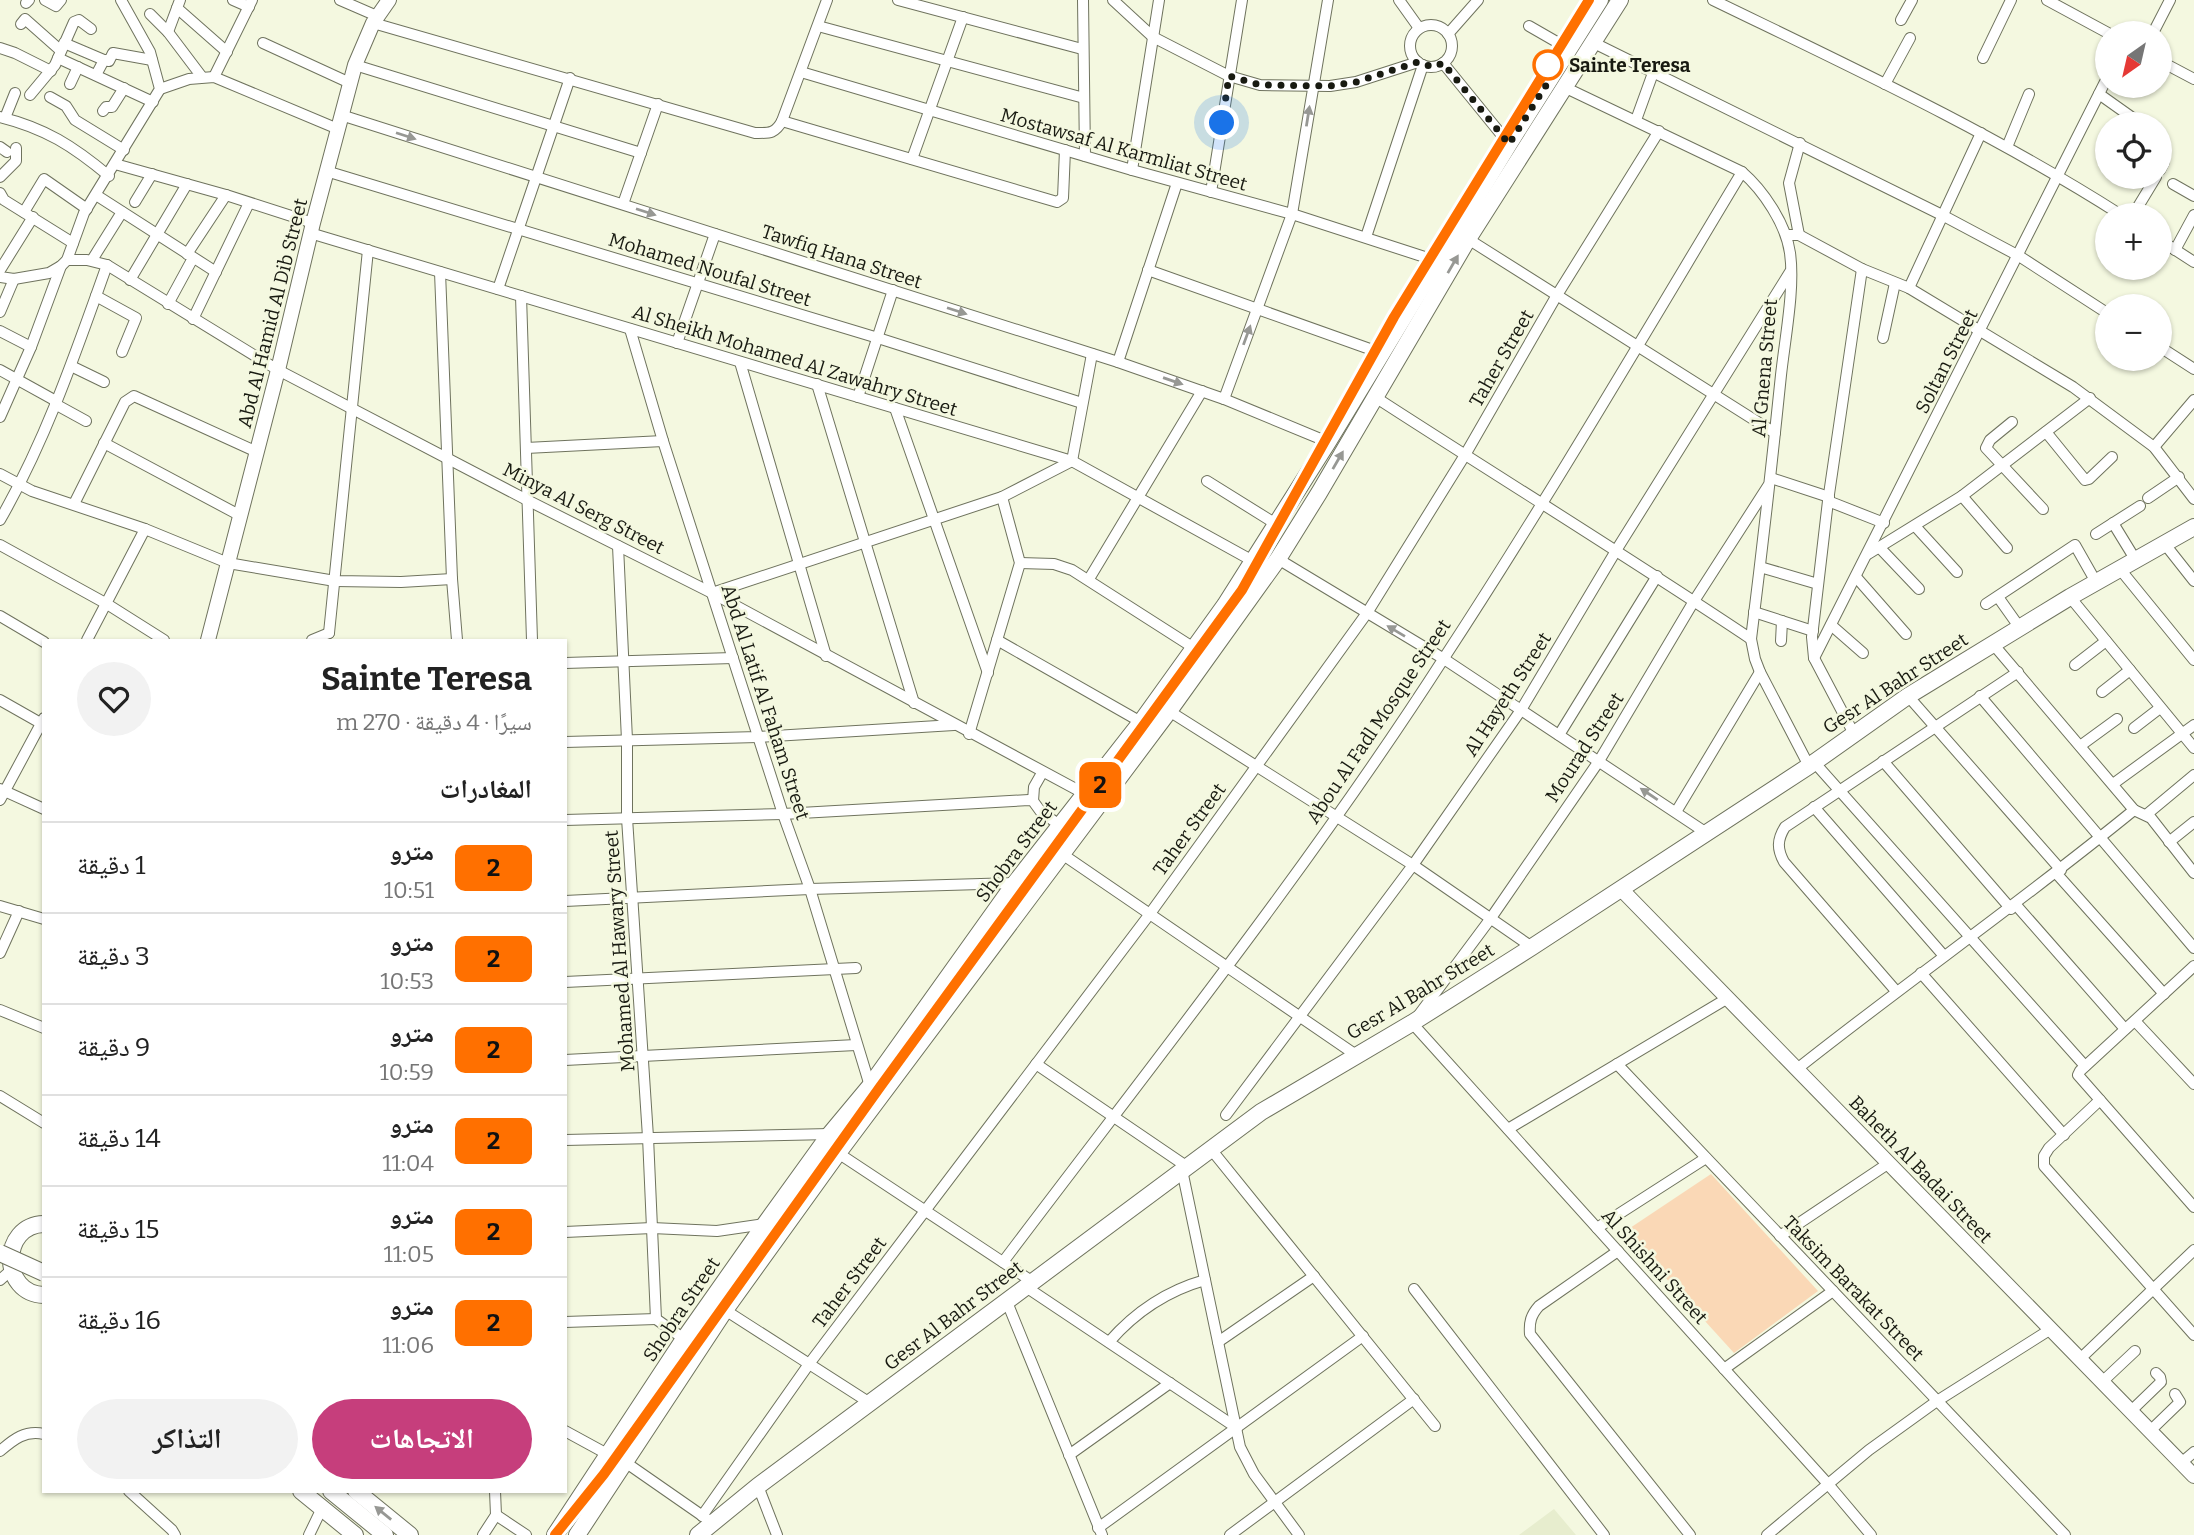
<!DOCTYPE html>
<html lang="ar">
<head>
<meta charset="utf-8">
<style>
	body { margin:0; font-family:Bitter,"Noto Naskh Arabic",serif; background:#f2f2f2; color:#222; direction:rtl; height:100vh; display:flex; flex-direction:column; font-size:26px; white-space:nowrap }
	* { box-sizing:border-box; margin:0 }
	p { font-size:23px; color:#767676 }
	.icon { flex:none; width:38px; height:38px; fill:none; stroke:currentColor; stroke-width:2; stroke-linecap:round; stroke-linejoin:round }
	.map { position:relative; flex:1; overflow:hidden; direction:ltr }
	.panel { position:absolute; left:42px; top:639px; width:525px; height:854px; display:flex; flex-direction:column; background:#fff; border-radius:0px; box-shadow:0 2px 5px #0004; direction:rtl }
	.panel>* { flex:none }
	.badge { padding:0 14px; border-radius:10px; font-size:24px; line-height:46px }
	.needle { width:46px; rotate:214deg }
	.controls { position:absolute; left:2095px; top:21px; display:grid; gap:14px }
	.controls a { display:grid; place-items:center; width:77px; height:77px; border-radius:50%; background:#fff; box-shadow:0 2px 5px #0004; font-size:35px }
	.you { position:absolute; width:35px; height:35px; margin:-18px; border:5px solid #fff; border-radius:50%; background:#1a73e8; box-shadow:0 0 0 10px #1a73e833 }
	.map>.badge { position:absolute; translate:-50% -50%; box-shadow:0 0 0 4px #fff }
	h2 { padding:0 35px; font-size:26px; line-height:63px }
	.round { display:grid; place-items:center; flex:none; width:74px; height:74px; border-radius:37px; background:#f2f2f2 }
	.head { display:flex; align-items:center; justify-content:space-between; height:119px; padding:0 35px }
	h1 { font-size:33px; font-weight:700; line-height:52px }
	.button { display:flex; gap:14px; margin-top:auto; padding:14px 35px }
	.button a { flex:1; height:80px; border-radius:42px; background:#c63e7c; color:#fff; font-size:28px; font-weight:700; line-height:80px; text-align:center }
	.button a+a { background:#f2f2f2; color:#222 }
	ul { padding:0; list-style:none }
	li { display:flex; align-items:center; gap:21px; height:91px; padding:0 35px; border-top:2px solid #e0e0e0 }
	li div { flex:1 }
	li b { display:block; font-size:26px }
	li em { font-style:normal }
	li .badge { min-width:77px; font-weight:700; text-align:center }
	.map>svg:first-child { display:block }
</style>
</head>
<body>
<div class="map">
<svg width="2194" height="1535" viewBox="0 0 2194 1535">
	<rect width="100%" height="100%" fill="#f4f8e0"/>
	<polygon fill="#e7edce" points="1554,1509 1576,1535 1519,1535"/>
	<polygon fill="#fad8b6" points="1711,1174 1818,1291 1734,1353 1624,1232"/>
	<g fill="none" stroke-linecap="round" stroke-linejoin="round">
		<g stroke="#6f735e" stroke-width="12">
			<g id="street">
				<polyline points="45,0 56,6 61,0"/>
				<polyline points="233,0 249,7"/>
				<polyline points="340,0 377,16"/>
				<polyline points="898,0 1082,49"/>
				<polyline points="1083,0 1085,156"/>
				<polyline points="1113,0 1153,37 1229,76 1260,85 1330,86 1356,82 1418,62"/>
				<polyline points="1399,0 1419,28"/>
				<path d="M1713,0C1851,67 1991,132 2121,215"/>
				<polyline points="2047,0 2108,33"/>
				<polyline points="26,3 29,0"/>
				<polyline points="177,8 227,52"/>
				<polyline points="150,14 168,32 202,77"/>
				<polyline points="1901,20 1912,0"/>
				<path d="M373,23L755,133C769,133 775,134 782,121L827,0"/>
				<polyline points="21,24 25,19 60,50"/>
				<circle cx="1431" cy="46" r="21"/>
				<polyline points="818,26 1084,98"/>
				<polyline points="1529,26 1569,49"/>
				<polyline points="168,32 180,0"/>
				<polyline points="2153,33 2170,0"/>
				<polyline points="1448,34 1478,0"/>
				<polyline points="1592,42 1942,215 2019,256 2107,313"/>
				<polyline points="64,43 104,60"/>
				<polyline points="263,43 350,83"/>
				<polyline points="0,48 15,53 51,71"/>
				<polyline points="58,58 153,102"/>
				<polyline points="1983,58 2011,0"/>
				<polyline points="2160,61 2194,79"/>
				<polyline points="1443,63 1509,144"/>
				<polyline points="355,65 641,153"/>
				<polyline points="801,72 1132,170 1292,214 1437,261"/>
				<polyline points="96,75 104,60 109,61 113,53 152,60"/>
				<polyline points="214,77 252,0"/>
				<polyline points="70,84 78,67"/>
				<polyline points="1885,84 1910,38"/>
				<path d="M1564,87L1742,172C1763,190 1786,224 1790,253C1795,288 1785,338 1781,375C1772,463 1762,551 1751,639L1755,659L1760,672L1809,766"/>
				<polyline points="160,89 189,79 214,77 338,129"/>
				<polyline points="2099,94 2137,121"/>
				<polyline points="30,95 55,65 74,22 79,20 91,29"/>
				<polyline points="50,97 66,106 75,120 124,150"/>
				<polyline points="103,111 106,107 112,107 124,88"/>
				<polyline points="341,115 1118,362 1224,399 1328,442"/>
				<path d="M0,117C45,128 73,146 109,176"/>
				<polyline points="5,118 15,93"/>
				<polyline points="1636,120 1653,73"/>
				<polyline points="782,121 1057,202 1063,198 1065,150"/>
				<polyline points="0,147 7,152"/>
				<polyline points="2007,147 2029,94"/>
				<polyline points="912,159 963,17"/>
				<polyline points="115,164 226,195 313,223"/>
				<polyline points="1132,170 1159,0"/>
				<polyline points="2160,170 2164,162"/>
				<polyline points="326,171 878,338 1082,403"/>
				<polyline points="0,177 16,161 16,148"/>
				<polyline points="2173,184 2194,196"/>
				<polyline points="1211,192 1242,0"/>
				<polyline points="0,193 4,200 73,243"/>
				<polyline points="96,195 216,272"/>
				<polyline points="135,202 152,174"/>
				<polyline points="623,204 658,104"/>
				<polyline points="24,212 44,179 87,209"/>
				<polyline points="2133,215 2156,177"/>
				<polyline points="310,233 1072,461 1253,561"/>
				<polyline points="1786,235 1799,235 1862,269 1909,288 2073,387 2154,447 2194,499"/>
				<polyline points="1799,235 1789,183 1800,143"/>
				<polyline points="1366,237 1423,65"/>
				<polyline points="1468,239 1775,433"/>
				<polyline points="2160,240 2194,262"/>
				<polyline points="2175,250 2194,215"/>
				<polyline points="187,254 226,195"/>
				<polyline points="67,260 87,260 107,265 278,370 527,500 712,593 1085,794"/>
				<polyline points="92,260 122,212"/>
				<polyline points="0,270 33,217"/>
				<polyline points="1148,270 1381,353"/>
				<polyline points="440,272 452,579 457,640"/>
				<polyline points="0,277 14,279 49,273 61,266 67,260 84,213 160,89 150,52 121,0"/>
				<polyline points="130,280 187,184"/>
				<polyline points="1909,288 1981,133"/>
				<polyline points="498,289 570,78"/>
				<polyline points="96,296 136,318 122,352"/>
				<polyline points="521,296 532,640"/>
				<polyline points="168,304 193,258"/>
				<polyline points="0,312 14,279"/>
				<polyline points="193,319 249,203"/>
				<polyline points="630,329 663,441 783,814 810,889 870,1086"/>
				<polyline points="0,331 31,347"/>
				<polyline points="1883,338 1895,283"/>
				<polyline points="677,343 715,234"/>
				<polyline points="2160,347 2194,369"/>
				<polyline points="740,362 826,656"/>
				<polyline points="1118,362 1177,183"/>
				<polyline points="71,366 104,382"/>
				<polyline points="0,370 56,401"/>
				<polyline points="817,384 914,703"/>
				<polyline points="858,397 893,290"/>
				<path d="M1375,397C1500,478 1627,556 1751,639"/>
				<polyline points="1224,399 1292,214 1328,0"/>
				<polyline points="55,404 86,421"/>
				<polyline points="895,408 988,673"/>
				<polyline points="0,417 31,347 61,266"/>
				<polyline points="2012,422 1990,440 1986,448 2043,509"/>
				<polyline points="2046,432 2085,480 2089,479 2112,457"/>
				<polyline points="104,443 241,516"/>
				<polyline points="2154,447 2194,400"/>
				<polyline points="526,448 663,441"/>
				<polyline points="0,474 32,491 145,529 228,563 335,581 401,582 452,579"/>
				<polyline points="1771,478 1829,497"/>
				<polyline points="1207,481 1276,524"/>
				<polyline points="1962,496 2007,548"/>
				<polyline points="2148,498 2179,477"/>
				<polyline points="1828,501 1884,523"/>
				<polyline points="74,504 125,402 134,396 257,452"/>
				<path d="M0,520C46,440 76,352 107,265"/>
				<polyline points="2113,523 2135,559"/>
				<polyline points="1915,526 1957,572"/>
				<polyline points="2096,534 2140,506"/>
				<polyline points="2164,543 2194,581"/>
				<polyline points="0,545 107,604 164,640"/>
				<polyline points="618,546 627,740 627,818 648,1137 656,1319 684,1339"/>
				<polyline points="1879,547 1919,589"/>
				<polyline points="1868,554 1962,496 2090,398"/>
				<polyline points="1278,559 1444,659 1705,832"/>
				<polyline points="1020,563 1054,564 1072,570 1194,648"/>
				<polyline points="1760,567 1818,584"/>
				<polyline points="2119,568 2194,660"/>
				<polyline points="1856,577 1906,634"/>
				<polyline points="1089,579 1202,391"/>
				<polyline points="712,593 1002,497 1072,461 1092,354"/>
				<polyline points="1998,597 2020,628"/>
				<polyline points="2070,597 2194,748"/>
				<polyline points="1986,604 2075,545 2096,582"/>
				<polyline points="1754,612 1813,631"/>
				<polyline points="0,616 44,642"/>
				<polyline points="1831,625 1863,653"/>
				<polyline points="329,633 368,250"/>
				<polyline points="87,640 145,529"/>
				<polyline points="312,640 329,633"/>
				<polyline points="997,640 1141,722"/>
				<polyline points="1781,641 1782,621"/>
				<polyline points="1993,644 2134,810 2151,818 2194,873"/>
				<polyline points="1814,658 2107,78"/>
				<polyline points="565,663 733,658"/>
				<polyline points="2075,665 2106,641"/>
				<polyline points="2102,692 2130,670"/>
				<polyline points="1908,696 2061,870"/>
				<polyline points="1980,696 2194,948"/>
				<polyline points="0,700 44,725"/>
				<polyline points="1169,711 1413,865 1532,947"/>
				<polyline points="2134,728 2160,708"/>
				<polyline points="969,734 1020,563 1002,497"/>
				<polyline points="1854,734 1814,658 1812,637 1828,501 1862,269"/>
				<polyline points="1559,735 1657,576"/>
				<polyline points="565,742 758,737 954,725"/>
				<polyline points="2080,746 2117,719"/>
				<polyline points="1883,761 2011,909"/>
				<polyline points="1814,762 2085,1066"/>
				<polyline points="2113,784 2194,725"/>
				<polyline points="0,789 44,809"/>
				<polyline points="0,800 44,718"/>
				<polyline points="1033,801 1034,787 1042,773"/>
				<polyline points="1814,807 1944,956"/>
				<polyline points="1676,812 1760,672"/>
				<polyline points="2146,815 2194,775"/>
				<polyline points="565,820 783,814 1029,800 1033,801 1041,812 1061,826"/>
				<polyline points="2169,842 2194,822"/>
				<polyline points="1062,854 1356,1055"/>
				<polyline points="2056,873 2164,994"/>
				<polyline points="565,901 810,889 1015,883"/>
				<polyline points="2016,905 2125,1029"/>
				<polyline points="0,906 44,919"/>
				<polyline points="0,953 19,911"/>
				<polyline points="2194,966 2080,1071 2078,1075 2194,1207"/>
				<polyline points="1921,973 2064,1135"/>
				<polyline points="565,982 856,968"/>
				<path d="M1896,991L1784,862C1777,849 1777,840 1785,827L2018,672"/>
				<polyline points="0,1010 44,1028"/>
				<polyline points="1418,1016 1491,918 1599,761 1694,601 1768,486"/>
				<polyline points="2135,1021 2194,1084"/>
				<polyline points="1412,1023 1828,1484 1871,1535"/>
				<polyline points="565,1060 856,1045"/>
				<polyline points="1036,1064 1186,1166"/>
				<polyline points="1617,1064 2065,1535"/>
				<path d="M1797,1069C1908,981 2024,900 2134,810"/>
				<polyline points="0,1096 44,1123"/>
				<polyline points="2100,1100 2049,1148 2044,1156 2044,1166 2194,1335"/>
				<polyline points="1226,1115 1413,865 1521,710 1617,549 1790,272"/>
				<polyline points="1508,1129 1728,998"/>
				<polyline points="565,1140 830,1134"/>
				<polyline points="1210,1148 1435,1426"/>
				<polyline points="838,1153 1033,1282"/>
				<polyline points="1182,1170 1240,1447 1254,1474 1299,1535"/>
				<polyline points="1597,1228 1706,1158"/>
				<polyline points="565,1232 652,1228 717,1231 765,1224"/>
				<polyline points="1780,1236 1889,1163"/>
				<path d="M1618,1251L1539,1306C1531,1315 1529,1322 1530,1334L1690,1535"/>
				<path d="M1003,1262C1153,1063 1309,868 1444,658C1548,499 1644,335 1742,172"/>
				<polyline points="0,1280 9,1272"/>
				<polyline points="1026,1287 1237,1428"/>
				<polyline points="1414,1289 1604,1535"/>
				<polyline points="1007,1302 1102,1535"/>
				<polyline points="725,1310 870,1403"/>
				<polyline points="565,1322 656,1319"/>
				<path d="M1109,1342C1136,1311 1166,1291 1205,1280"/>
				<polyline points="1218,1342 1314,1276"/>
				<polyline points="2080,1359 2194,1250"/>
				<polyline points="1724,1369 1833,1291"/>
				<polyline points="2102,1382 2135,1351"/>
				<polyline points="2131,1411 2161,1382 2160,1377 2156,1373"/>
				<polyline points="565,1431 609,1455"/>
				<polyline points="2150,1431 2180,1402 2175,1394"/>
				<path d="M0,1451C14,1439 25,1430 44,1434"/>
				<polyline points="1069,1455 1170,1383"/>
				<polyline points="625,1462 707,1519"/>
				<polyline points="2181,1463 2194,1452"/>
				<polyline points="758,1486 777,1535"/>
				<polyline points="129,1491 172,1530 175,1535"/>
				<polyline points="496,1515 526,1535"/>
				<polyline points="702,1516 809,1364 1149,915 1367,613 1465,455 1557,295 1659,131"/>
				<polyline points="1098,1528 1363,1336"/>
				<polyline points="309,1535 322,1508"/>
				<polyline points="483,1535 496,1515 495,1491"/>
				<polyline points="1230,1535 1414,1399"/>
				<polyline points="1767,1535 1869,1450 1937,1401 2051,1329"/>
			</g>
		</g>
		<g stroke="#6f735e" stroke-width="16">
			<g id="secondary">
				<polyline points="208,640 278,370 313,223 355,65 373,23 389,0"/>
				<polyline points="1621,889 2194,1476"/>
			</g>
		</g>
		<g stroke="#6f735e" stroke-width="18">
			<g id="primary">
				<path d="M44,1224C0,1225 0,1294 44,1295"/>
				<polyline points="301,1491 355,1535"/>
				<polyline points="331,1491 385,1535"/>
				<polyline points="356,1491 410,1535"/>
				<polyline points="555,1535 684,1339 765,1224 830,1134 870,1086 1015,883 1141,722 1225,605 1328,442 1509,144 1600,0"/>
				<polyline points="577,1535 725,1310 838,1153 1169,711 1278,559 1319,493 1468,239 1620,0"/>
				<polyline points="698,1535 758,1486 1261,1112 1412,1023 1532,947 1809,766 1908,696 2070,597 2194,527"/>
			</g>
		</g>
		<use href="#street" stroke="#fff" stroke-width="10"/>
		<use href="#secondary" stroke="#fff" stroke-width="14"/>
		<use href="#primary" stroke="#fff" stroke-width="16"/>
		<g stroke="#6f735e" stroke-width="18" stroke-linecap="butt">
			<polyline id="primary-bridge" points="0,1253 44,1273"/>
		</g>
		<use href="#primary-bridge" stroke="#fff" stroke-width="16"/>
	</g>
	<defs><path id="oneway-solid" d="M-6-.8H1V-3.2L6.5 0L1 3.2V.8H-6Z" transform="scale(1.75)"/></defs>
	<g fill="#979894">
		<use href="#oneway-solid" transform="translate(1308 116) rotate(-81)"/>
		<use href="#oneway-solid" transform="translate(406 136) rotate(18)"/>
		<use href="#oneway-solid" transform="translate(646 212) rotate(18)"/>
		<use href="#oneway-solid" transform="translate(1453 264) rotate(-60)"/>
		<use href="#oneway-solid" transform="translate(957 311) rotate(18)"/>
		<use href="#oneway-solid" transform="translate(1247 335) rotate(-70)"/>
		<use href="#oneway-solid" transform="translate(1173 381) rotate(19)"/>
		<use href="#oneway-solid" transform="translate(1338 460) rotate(-60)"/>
		<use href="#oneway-solid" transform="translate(1396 631) rotate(-149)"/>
		<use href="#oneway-solid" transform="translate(1649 794) rotate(-146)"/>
		<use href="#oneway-solid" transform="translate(383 1513) rotate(-141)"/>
	</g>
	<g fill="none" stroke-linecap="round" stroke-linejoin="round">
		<g stroke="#fff" stroke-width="16">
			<polyline id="line" points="555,1535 604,1474 880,1087 1242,590 1394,317 1589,0"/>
		</g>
		<use href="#line" stroke="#ff7000" stroke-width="10"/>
		<polyline stroke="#181a11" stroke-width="7" stroke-dasharray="0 12.6" points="1222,123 1229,76 1260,85 1330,86 1356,82 1418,62 1433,67 1443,63 1509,144 1557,68 1548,65"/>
	</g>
	<circle fill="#fff" stroke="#ff7000" stroke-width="3.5" cx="1548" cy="65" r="14"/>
	<g text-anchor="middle" stroke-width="5" stroke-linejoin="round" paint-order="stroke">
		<g font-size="19" font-weight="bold" fill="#181a11" stroke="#f4f8e0" text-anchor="start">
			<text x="1569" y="72">Sainte Teresa</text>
		</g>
		<g font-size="19" fill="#181a11" stroke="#f4f8e0">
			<text transform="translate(1124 149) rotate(16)" y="7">Mostawsaf Al Karmliat Street</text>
			<text transform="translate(842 256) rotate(18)" y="7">Tawfiq Hana Street</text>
			<text transform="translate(710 269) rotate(17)" y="7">Mohamed Noufal Street</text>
			<text transform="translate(272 313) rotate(-76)" y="7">Abd Al Hamid Al Dib Street</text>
			<text transform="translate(1501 358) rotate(-60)" y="7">Taher Street</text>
			<text transform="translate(795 360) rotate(17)" y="7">Al Sheikh Mohamed Al Zawahry Street</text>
			<text transform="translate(1946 361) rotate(-63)" y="7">Soltan Street</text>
			<text transform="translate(1764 368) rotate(-85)" y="7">Al Gnena Street</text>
			<text transform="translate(584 508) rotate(27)" y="7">Minya Al Serg Street</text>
			<text transform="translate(1895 683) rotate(-33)" y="7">Gesr Al Bahr Street</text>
			<text transform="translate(1507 694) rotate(-57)" y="7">Al Hayeth Street</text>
			<text transform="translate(766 702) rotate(72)" y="7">Abd Al Latif Al Faham Street</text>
			<text transform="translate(1378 721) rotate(-56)" y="7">Abou Al Fadl Mosque Street</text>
			<text transform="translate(1584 747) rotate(-57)" y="7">Mourad Street</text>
			<text transform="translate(1189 829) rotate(-54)" y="7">Taher Street</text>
			<text transform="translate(1016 851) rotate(-53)" y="7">Shobra Street</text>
			<text transform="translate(619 951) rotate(-94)" y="7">Mohamed Al Hawary Street</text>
			<text transform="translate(1420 991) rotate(-31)" y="7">Gesr Al Bahr Street</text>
			<text transform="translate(1921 1169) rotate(46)" y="7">Baheth Al Badai Street</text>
			<text transform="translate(1655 1266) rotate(48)" y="7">Al Shishni Street</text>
			<text transform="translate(849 1282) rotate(-53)" y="7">Taher Street</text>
			<text transform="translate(1854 1288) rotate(46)" y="7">Taksim Barakat Street</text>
			<text transform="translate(681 1309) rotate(-56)" y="7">Shobra Street</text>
			<text transform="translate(953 1315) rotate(-37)" y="7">Gesr Al Bahr Street</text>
		</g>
	</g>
</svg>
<div class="controls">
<a><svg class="needle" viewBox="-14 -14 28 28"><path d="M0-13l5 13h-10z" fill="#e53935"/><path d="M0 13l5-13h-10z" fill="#767676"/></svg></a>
<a><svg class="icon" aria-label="locate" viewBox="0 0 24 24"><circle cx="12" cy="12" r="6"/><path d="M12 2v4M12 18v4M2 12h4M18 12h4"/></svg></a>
<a>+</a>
<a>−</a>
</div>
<div class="you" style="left:1222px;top:123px"></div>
<b class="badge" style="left:1100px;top:785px;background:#ff7000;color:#111">2</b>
<section class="panel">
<div class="head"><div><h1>Sainte Teresa</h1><p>سيرًا · 4 دقيقة · 270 m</p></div><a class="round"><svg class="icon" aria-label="heart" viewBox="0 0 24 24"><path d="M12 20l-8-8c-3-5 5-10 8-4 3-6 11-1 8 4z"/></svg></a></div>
<h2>المغادرات</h2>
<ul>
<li><span class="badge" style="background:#ff7000;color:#111">2</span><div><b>مترو</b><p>10:51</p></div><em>1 دقيقة</em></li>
<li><span class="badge" style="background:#ff7000;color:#111">2</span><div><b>مترو</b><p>10:53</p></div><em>3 دقيقة</em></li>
<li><span class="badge" style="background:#ff7000;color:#111">2</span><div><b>مترو</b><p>10:59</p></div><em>9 دقيقة</em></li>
<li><span class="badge" style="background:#ff7000;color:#111">2</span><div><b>مترو</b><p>11:04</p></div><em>14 دقيقة</em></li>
<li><span class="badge" style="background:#ff7000;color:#111">2</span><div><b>مترو</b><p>11:05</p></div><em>15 دقيقة</em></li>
<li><span class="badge" style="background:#ff7000;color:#111">2</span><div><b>مترو</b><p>11:06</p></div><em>16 دقيقة</em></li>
</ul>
<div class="button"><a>الاتجاهات</a><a>التذاكر</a></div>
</section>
</div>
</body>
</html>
